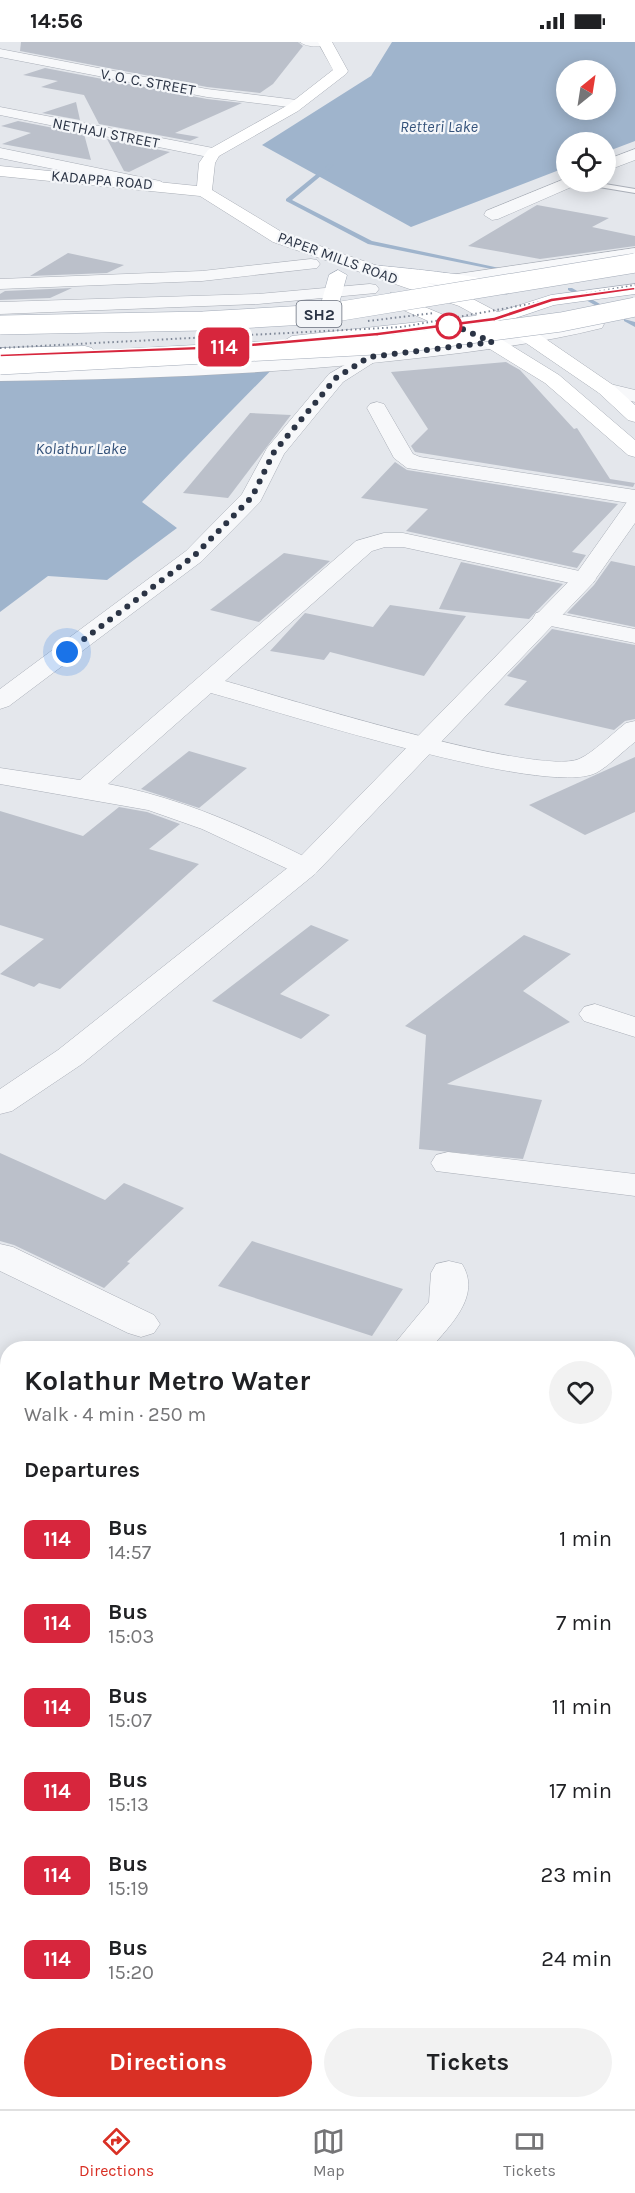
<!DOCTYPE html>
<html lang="en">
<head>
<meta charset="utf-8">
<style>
	body { margin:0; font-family:Karla,sans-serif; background:#f2f2f2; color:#202124; height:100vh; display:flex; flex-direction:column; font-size:22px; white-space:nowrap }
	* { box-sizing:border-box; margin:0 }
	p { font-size:20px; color:#757577 }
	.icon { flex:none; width:33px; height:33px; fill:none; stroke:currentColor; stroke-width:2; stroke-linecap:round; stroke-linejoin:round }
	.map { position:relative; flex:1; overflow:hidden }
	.drawer { position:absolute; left:0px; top:1299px; width:636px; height:768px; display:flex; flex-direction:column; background:#fff; border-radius:24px 24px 0 0; box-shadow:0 3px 15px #0003 }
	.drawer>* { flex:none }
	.badge { padding:0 12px; border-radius:9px; font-size:21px; line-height:39px }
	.needle { width:39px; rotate:30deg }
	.tools { position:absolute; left:556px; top:18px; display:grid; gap:12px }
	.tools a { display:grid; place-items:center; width:60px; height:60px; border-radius:50%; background:#fff; box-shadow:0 3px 15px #0003; font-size:30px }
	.you { position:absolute; width:30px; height:30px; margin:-15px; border:4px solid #fff; border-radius:50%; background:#1a73e8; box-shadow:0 0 0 9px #1a73e833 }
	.map>.badge { position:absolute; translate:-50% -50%; box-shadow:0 0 0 3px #fff }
	h2 { padding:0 24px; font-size:22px; line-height:54px }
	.round { display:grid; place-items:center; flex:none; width:63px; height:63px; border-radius:32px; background:#f2f2f2 }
	.head { display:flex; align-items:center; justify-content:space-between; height:102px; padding:0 24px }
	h1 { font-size:28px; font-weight:700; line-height:45px }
	.primary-button { display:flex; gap:12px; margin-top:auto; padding:12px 24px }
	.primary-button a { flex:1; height:69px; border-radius:36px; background:#d93025; color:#fff; font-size:24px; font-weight:700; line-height:69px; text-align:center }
	.primary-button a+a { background:#f2f2f2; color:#202124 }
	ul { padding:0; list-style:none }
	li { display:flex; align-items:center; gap:18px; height:84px; padding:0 24px }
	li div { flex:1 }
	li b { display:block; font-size:22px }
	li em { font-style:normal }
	li .badge { min-width:66px; font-weight:700; text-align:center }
	.status { display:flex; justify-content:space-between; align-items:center; height:42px; padding:0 30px; background:#fff; direction:ltr }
	.status svg { height:16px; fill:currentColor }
	.tabs { display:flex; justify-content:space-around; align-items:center; height:84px; border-top:2px solid #e0e0e0; background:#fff; font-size:16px; color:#757577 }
	.tabs a { display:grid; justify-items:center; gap:3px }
	.tabs .on { color:#d93025 }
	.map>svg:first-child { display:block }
</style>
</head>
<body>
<div class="status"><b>14:56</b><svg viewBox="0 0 49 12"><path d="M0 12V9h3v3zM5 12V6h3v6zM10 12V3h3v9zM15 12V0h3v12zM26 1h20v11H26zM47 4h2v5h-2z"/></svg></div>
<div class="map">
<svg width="635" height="2067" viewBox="0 0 635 2067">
	<rect width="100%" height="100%" fill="#e4e7ec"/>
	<g fill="#9fb4cc" fill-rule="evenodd">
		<path d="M392,0H635V99L606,110V100H567V125L411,185L262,103L371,34ZM567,28H606V68H567Z"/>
		<polygon points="284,315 142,460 177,486 107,538 48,534 0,570 0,328"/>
	</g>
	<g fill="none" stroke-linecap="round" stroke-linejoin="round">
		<g fill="#9fb4cc" fill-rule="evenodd">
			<polygon points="329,122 334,123 292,158 372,199 514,229 511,231 368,202 286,159 286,157"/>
			<polygon points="568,246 572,246 614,270 609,271 568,248"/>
			<polygon points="624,277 635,280 635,285 624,279"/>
		</g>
	</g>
	<g fill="#bbc0ca">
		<polygon points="21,0 298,0 303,4 273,42 260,51 207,45 20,9"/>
		<polygon points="45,26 207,57 242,61 175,91 199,95 190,99 99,82 84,53 41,45 58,39 23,33"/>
		<polygon points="76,60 80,78 42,71"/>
		<polygon points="18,79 84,92 91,118 2,102 31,91 1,84"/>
		<polygon points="107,97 170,110 129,130 124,129"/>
		<polygon points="537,163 609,176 592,185 635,194 635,204 540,217 468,204"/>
		<polygon points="68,211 124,223 107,231 30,234"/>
		<polygon points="72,246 50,256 0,258 0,252 5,249"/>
		<polygon points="506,320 520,328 574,387 577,386 610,437 635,441 633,445 415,410 411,404 428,387 391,330"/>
		<polygon points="250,371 291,373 228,456 183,451"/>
		<polygon points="395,420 407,428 618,462 572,510 586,513 577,526 406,489 428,467 361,456"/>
		<polygon points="284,511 330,519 259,580 210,568"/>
		<polygon points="611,519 635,524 635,585 567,571 594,543"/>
		<polygon points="461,520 563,542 529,577 439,567"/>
		<polygon points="390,563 466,574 424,634 330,610 324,618 270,609 305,571 373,585"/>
		<polygon points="552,587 635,603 635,677 625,679 614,688 504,663 527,639 507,634"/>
		<polygon points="189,709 247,726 199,766 141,747"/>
		<polygon points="635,715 635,770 585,793 529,763"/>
		<polygon points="119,765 147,770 180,782 149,807 199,822 60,947 39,941 34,945 0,932 44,897 0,883 0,769 83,794"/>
		<polygon points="311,883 349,898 280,952 330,973 301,997 212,959"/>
		<polygon points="524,893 571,912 523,949 570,980 447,1042 542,1058 523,1117 419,1107 426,993 405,984"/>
		<polygon points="0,1111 105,1158 124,1141 184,1166 127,1220 130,1221 104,1246 14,1203 0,1199"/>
		<polygon points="252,1199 403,1247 372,1294 218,1244"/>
	</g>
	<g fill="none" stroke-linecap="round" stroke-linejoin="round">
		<g stroke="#a9aeb7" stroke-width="2">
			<polygon id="service" points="593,140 635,147 635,151 593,144"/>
		</g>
		<g stroke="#a9aeb7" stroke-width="1">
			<g id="minor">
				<polygon points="0,7 207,47 297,58 304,62 297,66 207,55 0,15"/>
				<polygon points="0,65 213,106 221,111 213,116 0,73"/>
				<polygon points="0,106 160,139 168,144 160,149 0,116"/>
				<polygon points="635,107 635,118 606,129 606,118"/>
				<polygon points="567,136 567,140 578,140 576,143 498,177 492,178 484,173 486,169"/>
				<polygon points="311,217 317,218 320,222 317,226 202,239 0,247 0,237 202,229"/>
				<polygon points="369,309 379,315 376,319 343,340 284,412 260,460 202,519 9,664 0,667 0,647 186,509 242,452 267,406 329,332"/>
				<polygon points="606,341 635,348 635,360 599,351 596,347 599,343"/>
				<polygon points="377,360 384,362 413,412 420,415 635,448 635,462 407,426 394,416 367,366 370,362"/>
				<path d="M384,491H403L584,530L592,532L596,537L592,542L584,544L403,505H385L372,509L225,639C282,655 537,735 579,717C593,711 613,691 626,681L635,679V700C623,709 609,724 596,731C544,756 278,669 211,651L108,742C182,756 248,786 315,820L320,826L315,832L305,835L202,787L148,768L0,742V726L80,738L356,499Z"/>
				<polygon points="545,569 635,587 635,601 536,581 533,576 536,571"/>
				<polygon points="595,962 635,975 635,995 584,979 579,972 584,965"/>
				<polygon points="448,1110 635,1132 635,1154 436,1129 431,1121 436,1113"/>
				<polygon points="0,1202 13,1205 154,1273 160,1282 154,1291 141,1295 128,1291 0,1229"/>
				<path d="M449,1219L462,1222C482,1254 450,1283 431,1306H391L429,1260L431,1231L436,1222Z"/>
				<polygon points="0,1520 8,1523 8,1557 0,1555"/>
				<polygon points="8,1770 8,1817 0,1820 0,1772"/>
				<polygon points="635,1814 635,1864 628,1866 628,1816"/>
				<polygon points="508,2060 563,2060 566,2067 511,2067"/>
			</g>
		</g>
		<g stroke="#a9aeb7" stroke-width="1">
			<g id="tertiary">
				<path d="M300,0H332C325,6 307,6 300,0Z"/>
				<polygon points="635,206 635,216 430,246 421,241 430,236"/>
				<polygon points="370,242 376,243 379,247 376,251 258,262 0,272 0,260 258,252"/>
				<path d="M595,276L602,278L604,282L602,286C542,301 479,309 418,316C279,332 140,337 0,339V327C200,324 398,313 595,276Z"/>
				<polygon points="635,458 635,481 592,542 315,832 82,1022 12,1069 0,1072 0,1047 58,1008 295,820 576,532 627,460"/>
			</g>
		</g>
		<g stroke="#a9aeb7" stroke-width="1">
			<g id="secondary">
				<polygon points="318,0 332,0 348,29 346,32 298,69 219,114 215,121 212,148 285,192 471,256 537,291 613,343 635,363 635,380 628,378 599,351 523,299 459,264 273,200 200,154 0,134 0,124 197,144 199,121 208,108 288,63 333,28"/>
				<polygon points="391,251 499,296 559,333 635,398 635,415 628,413 545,341 485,304 385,260 382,256"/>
			</g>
		</g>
		<g stroke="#a3abb8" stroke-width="1">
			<g id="primary">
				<path d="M372,223C393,225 507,235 516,247L507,252L366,232L363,228L366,224Z"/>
				<polygon points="338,228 347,233 335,276 326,282 319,280 317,276 329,233"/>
				<polygon points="635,242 635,252 554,263 495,283 292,306 282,300 292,294 492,272 551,253"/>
				<polygon points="85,304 92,306 95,310 92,314 0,318 0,306"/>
			</g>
		</g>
		<use href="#service" fill="#f7f8fa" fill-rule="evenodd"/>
		<use href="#minor" fill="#f7f8fa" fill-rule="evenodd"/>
		<use href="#tertiary" fill="#f7f8fa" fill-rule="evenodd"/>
		<use href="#secondary" fill="#fff" fill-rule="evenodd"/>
		<use href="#primary" fill="#fff" fill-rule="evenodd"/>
		<g stroke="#7d8696" stroke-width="2" stroke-dasharray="1.5 3" stroke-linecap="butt">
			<polyline points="368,279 434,271"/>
			<polyline points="0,306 402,285 635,243"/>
		</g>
		<g stroke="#a3abb8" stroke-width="20" stroke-linecap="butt">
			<g id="primary-bridge">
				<polyline points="0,283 203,279 323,272 635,221"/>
				<polyline points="0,323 394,302 561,280 635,265"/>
			</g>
		</g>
		<use href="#primary-bridge" stroke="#fff" stroke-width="19"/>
	</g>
	<polygon fill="#d7263d" stroke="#fff" stroke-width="1.5" points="635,245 635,248 552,260 495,279 378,294 228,307 0,315 0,312 228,303 378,290 494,275 551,256"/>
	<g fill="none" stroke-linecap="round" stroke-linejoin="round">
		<polyline stroke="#2b3445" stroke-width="6" stroke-dasharray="0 10.8" points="67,610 194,514 252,455 274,410 336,336 369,315 492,300 453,283 449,284"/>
	</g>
	<circle fill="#fff" stroke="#d7263d" stroke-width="3" cx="449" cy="284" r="12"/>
	<g text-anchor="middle" stroke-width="4.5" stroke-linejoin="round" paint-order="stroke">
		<g font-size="15" fill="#2b3445" stroke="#f4f6f9">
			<text transform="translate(148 40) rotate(10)" y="5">V. O. C. STREET</text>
			<text transform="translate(106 91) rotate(11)" y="5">NETHAJI STREET</text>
			<text transform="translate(102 138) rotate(5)" y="5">KADAPPA ROAD</text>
			<text transform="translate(338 216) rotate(20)" y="5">PAPER MILLS ROAD</text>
		</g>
		<g font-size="16" font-style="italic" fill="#34527a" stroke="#f4f6f9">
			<text x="439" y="90">Retteri Lake</text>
			<text x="81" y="412">Kolathur Lake</text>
		</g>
		<rect fill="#f4f6f9" stroke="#676e7b" stroke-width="1.5" x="296.5" y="259" width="45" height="26" rx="4.5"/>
		<g font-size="16" font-weight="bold" fill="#2b3445">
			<text x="319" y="278">SH2</text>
		</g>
	</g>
</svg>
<div class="tools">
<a><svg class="needle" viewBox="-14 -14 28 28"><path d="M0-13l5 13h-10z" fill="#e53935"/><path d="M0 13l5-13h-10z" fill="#757577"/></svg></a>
<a><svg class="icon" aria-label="locate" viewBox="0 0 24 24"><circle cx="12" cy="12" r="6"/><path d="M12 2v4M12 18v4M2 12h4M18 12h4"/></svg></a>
</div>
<div class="you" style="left:67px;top:610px"></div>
<b class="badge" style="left:224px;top:305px;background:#d7263d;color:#fff">114</b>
<section class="drawer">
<div class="head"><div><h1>Kolathur Metro Water</h1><p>Walk · 4 min · 250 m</p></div><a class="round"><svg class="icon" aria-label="heart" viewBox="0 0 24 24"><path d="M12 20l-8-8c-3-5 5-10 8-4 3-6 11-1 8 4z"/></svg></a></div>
<h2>Departures</h2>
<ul>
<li><span class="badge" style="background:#d7263d;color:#fff">114</span><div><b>Bus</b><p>14:57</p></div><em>1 min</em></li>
<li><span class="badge" style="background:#d7263d;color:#fff">114</span><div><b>Bus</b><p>15:03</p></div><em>7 min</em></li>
<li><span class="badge" style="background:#d7263d;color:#fff">114</span><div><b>Bus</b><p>15:07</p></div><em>11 min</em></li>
<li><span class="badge" style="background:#d7263d;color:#fff">114</span><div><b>Bus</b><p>15:13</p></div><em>17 min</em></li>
<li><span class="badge" style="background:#d7263d;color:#fff">114</span><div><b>Bus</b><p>15:19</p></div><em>23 min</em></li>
<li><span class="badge" style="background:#d7263d;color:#fff">114</span><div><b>Bus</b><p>15:20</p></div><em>24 min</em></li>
</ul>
<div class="primary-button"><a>Directions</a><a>Tickets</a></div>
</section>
</div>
<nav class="tabs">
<a class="on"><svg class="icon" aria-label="directions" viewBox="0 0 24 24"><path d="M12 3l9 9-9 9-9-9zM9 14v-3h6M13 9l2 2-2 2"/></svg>Directions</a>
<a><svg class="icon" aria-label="map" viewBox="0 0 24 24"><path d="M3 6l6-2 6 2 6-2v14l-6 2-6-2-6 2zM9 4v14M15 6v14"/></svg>Map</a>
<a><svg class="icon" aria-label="tickets" viewBox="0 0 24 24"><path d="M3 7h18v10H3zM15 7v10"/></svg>Tickets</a>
</nav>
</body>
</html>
